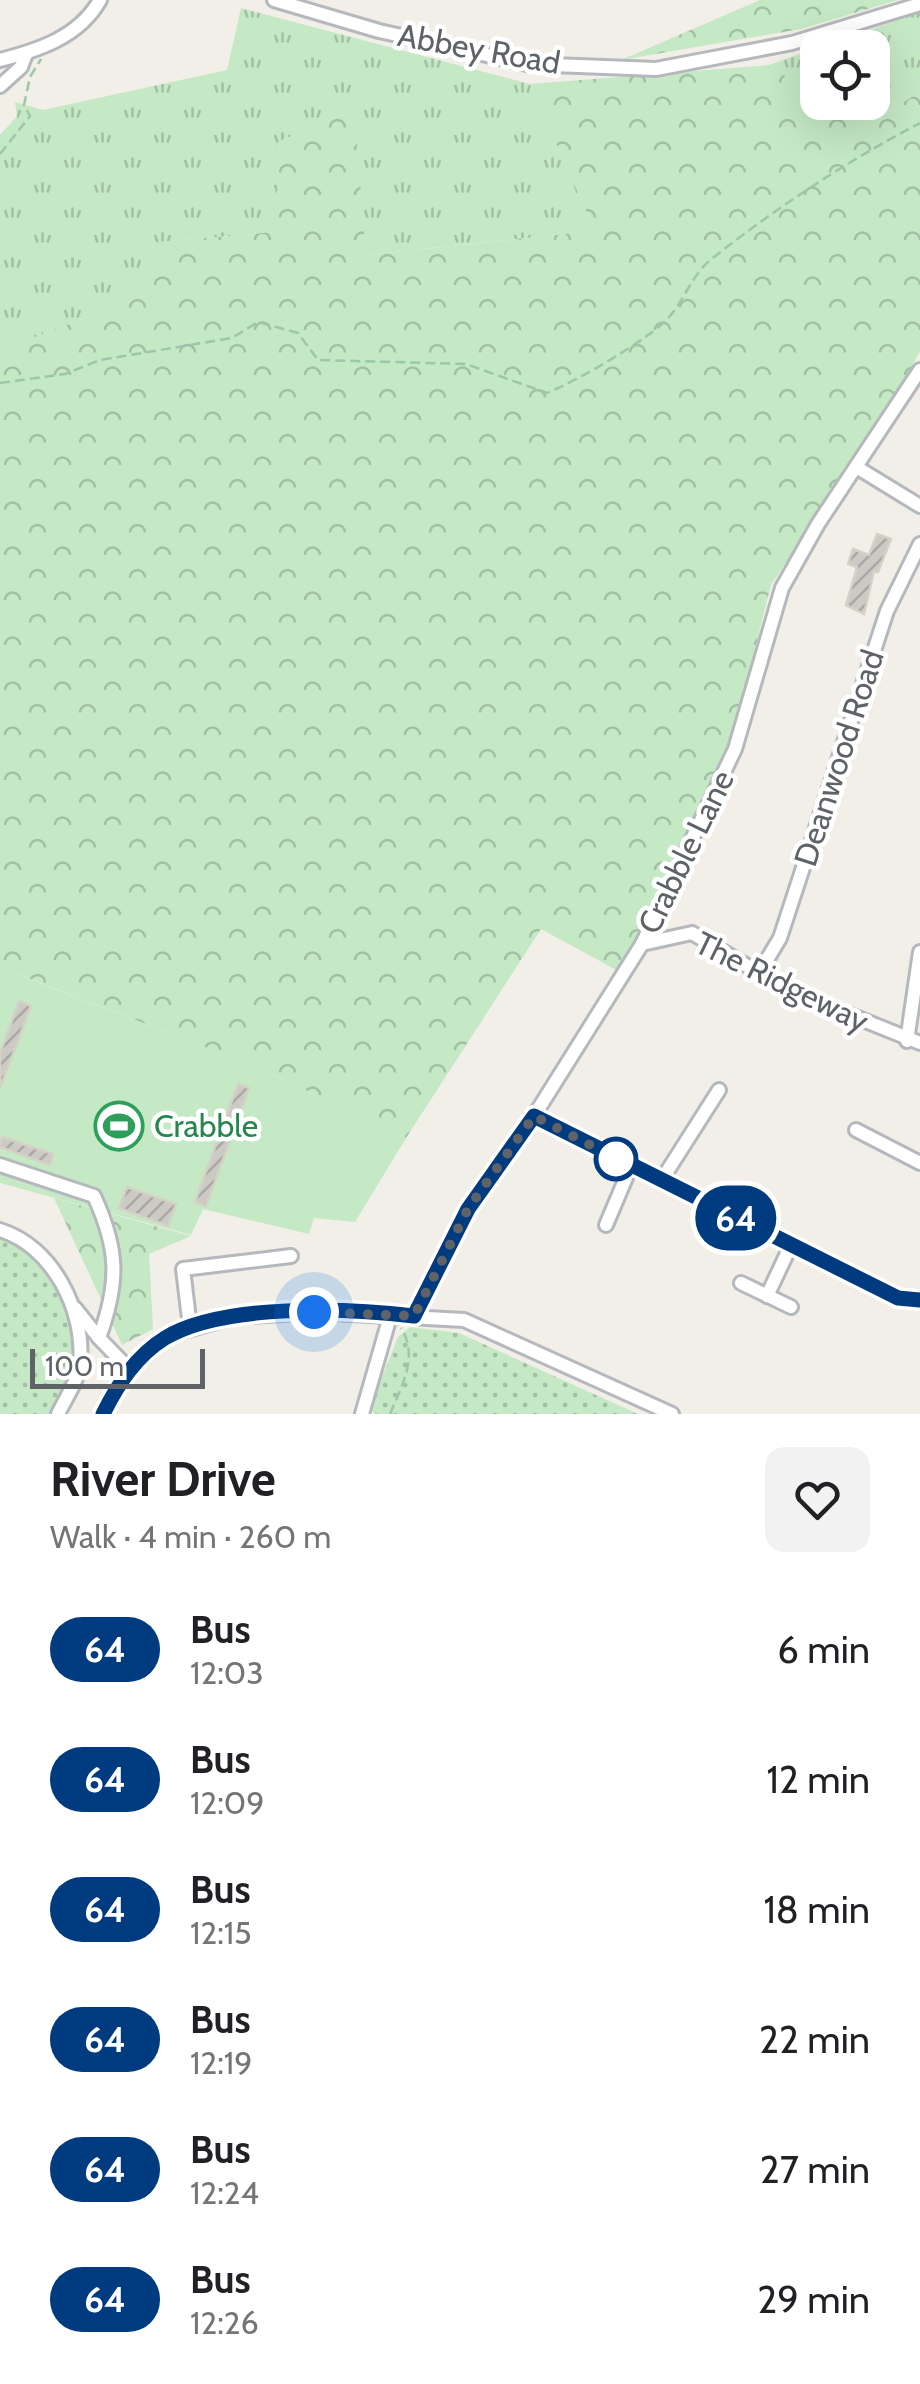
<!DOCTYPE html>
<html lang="en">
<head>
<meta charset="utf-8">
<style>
	body { margin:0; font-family:Cabin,sans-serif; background:#f2f2f2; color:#202124; height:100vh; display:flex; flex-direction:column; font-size:38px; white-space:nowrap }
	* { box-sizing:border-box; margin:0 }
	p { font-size:32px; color:#757577 }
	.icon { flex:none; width:55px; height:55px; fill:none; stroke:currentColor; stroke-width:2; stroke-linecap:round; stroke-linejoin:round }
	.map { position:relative; height:1414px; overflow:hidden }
	.side { display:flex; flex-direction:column; background:#fff; flex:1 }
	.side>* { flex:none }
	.badge { padding:0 20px; border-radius:32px; font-size:35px; line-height:65px }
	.fabs { position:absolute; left:800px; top:30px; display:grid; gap:20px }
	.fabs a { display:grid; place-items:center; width:90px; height:90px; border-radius:20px; background:#fff; box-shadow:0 10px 40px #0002; font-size:50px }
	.scale { position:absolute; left:30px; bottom:25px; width:175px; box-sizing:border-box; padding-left:10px; border:5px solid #5f6368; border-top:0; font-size:28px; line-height:35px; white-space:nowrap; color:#5f6368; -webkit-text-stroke:8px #fff; paint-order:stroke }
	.you { position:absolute; width:50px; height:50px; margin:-25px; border:8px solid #fff; border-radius:50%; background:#1a73e8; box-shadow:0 0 0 15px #1a73e833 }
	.map>.badge { position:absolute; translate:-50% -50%; box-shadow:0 0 0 5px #fff }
	.round { display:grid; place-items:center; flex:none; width:105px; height:105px; border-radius:20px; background:#f2f2f2 }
	.head { display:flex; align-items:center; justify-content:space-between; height:170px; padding:0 50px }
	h1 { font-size:48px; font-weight:700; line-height:75px }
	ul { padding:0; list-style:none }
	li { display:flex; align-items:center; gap:30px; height:130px; padding:0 50px }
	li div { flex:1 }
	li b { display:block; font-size:38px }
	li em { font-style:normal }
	li .badge { min-width:110px; font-weight:700; text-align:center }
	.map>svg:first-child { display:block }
</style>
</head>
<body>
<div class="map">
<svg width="920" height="1414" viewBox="0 0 920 1414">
	<defs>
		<pattern id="grass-tufts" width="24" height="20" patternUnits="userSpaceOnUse" patternTransform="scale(2.5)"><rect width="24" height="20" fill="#c5e8c5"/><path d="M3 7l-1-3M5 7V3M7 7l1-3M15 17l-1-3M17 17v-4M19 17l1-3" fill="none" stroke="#a3c0a4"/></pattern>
		<pattern id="forest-crowns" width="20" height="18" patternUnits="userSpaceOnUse" patternTransform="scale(2.5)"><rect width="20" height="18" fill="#c5e8c5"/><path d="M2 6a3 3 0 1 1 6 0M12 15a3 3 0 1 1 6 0" fill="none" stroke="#a3c0a4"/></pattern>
		<pattern id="park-dots" width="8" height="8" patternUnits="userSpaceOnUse" patternTransform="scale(2.5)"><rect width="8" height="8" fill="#c5e8c5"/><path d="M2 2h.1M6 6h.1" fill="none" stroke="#a3c0a4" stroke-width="1.8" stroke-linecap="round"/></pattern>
		<pattern id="building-hatch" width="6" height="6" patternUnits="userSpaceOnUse" patternTransform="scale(2.5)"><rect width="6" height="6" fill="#cccac5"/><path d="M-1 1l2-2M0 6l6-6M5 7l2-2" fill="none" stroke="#a9a8a4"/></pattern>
	</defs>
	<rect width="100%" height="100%" fill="#f1efe8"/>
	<g fill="url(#grass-tufts)">
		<polygon points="241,8 530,84 595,231 365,255 354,109 280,141 276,232 149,243 146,295 11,346 0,344 0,135 17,116 15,102 43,110 227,70"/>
		<polygon points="920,12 920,92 860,129 822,103 872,102 872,48 820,48"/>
		<polygon points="817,48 817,100 769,65"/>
	</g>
	<g fill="url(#forest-crowns)">
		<polygon points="760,0 898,0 801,29 621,60"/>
		<polygon points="769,65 860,129 920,92 920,351 897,394 771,585 727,759 622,973 541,929 406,1138 261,1069 15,973 0,1014 0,344 11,346 146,295 148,243 275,232 280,141 354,109 366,255 595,231 530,84"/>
		<polygon points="54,1198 191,1236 149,1254 153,1329 122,1345"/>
	</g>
	<g fill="url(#park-dots)">
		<path d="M0,1230C49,1266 87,1294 80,1364C79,1379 65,1399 58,1414H0Z"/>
		<polygon points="410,1327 459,1333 638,1414 376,1414 369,1410 398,1337"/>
	</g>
	<polygon fill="#c5e8c5" points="14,973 261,1069 406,1138 355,1222 314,1218 309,1234 203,1209 191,1235 0,1183 0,1014"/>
	<g fill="url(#building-hatch)" stroke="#d6d1c6" stroke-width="2.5">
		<polygon points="877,534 891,539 878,572 874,571 864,614 846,605 857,567 848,564 853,549 869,555"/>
		<polygon points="19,1001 31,1006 0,1088 0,1054"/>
		<polygon points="238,1084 249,1088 206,1206 195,1202"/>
		<polygon points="2,1137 53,1154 50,1165 0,1147"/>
		<polygon points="127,1187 176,1204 168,1226 119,1208"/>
	</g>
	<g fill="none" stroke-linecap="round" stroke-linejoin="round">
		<g stroke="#b5b8bc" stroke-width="18">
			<g id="minor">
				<polyline points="274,0 379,31 527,64 656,69 792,43 920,4"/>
				<path d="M0,60C39,50 79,37 100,0"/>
				<polyline points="0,86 21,67 26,54"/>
				<polyline points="858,468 920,506"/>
				<polyline points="642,944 692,933 786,989 920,1043"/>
				<polyline points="759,973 780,938 887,611 920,544"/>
				<polyline points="907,1041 920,952"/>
				<polyline points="534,1116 898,1298 920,1300"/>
				<polyline points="856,1130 920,1163"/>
				<path d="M0,1165L94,1196C119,1250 119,1283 99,1338L130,1370"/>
				<polyline points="661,1181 719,1090"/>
				<polyline points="606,1225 631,1166"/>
				<path d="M0,1230C52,1246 85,1310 80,1363C79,1379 65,1399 58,1414"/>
				<polyline points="741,1283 791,1307"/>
				<polyline points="767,1296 791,1245"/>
				<polyline points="75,1308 99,1338"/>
				<polyline points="415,1316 468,1209 534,1116 642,944 735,749 782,588 818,524 920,370"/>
				<polyline points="190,1327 183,1269 291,1256"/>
				<polyline points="103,1414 130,1370 167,1336 232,1317 314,1312 464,1320 672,1414"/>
				<polyline points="362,1414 391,1313"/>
			</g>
		</g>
		<g stroke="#9cc7a9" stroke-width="2.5" stroke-dasharray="10 5" stroke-linecap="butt">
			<polyline points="0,154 30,116 24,105 30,77 41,59"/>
			<path d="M0,383L65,374L100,360L232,338L258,322L298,333L318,360L466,364L547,393C575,382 650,339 669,317C684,300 692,276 709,261C773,210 847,161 920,123"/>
			<path d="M390,1414C402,1385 419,1356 401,1328"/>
		</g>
		<use href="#minor" stroke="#fff" stroke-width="12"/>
	</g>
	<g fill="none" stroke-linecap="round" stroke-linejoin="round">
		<g stroke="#fff" stroke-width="22">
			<path id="line" d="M103,1414C118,1384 136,1356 165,1338C223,1303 349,1308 414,1316L468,1209L534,1116L898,1298L920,1300"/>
		</g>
		<use href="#line" stroke="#003b80" stroke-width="15"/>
		<polyline stroke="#5f6368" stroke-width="10" stroke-dasharray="0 18" points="314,1312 414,1316 468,1209 534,1116 631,1166 616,1159"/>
	</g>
	<defs>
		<g id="stadium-ring" transform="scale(2.5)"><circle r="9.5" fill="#fff" stroke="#2e9e5b" stroke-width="1.5"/><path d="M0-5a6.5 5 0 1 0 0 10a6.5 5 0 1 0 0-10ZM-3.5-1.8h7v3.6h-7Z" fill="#2e9e5b"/></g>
	</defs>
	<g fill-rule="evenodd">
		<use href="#stadium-ring" x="119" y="1126"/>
	</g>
	<circle fill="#fff" stroke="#003b80" stroke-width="5" cx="616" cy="1159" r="20"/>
	<g text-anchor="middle" stroke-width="9" stroke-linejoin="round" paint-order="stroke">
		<g font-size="32" fill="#5f6368" stroke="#fff">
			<text transform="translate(479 49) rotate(10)" y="11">Abbey Road</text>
			<text transform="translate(839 758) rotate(-72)" y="11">Deanwood Road</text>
			<text transform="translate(686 852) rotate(-64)" y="11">Crabble Lane</text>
			<text transform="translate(782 982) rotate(26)" y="11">The Ridgeway</text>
		</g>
		<g font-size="32" fill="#27864d" stroke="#fff" text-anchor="start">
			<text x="154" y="1137">Crabble</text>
		</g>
	</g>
</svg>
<div class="fabs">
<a><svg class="icon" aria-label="locate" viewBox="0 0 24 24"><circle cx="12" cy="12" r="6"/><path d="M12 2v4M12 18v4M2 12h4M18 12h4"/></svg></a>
</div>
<div class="scale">100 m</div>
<div class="you" style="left:314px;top:1312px"></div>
<b class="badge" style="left:736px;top:1218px;background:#003b80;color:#fff">64</b>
</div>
<section class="side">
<div class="head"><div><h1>River Drive</h1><p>Walk · 4 min · 260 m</p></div><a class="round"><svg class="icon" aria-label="heart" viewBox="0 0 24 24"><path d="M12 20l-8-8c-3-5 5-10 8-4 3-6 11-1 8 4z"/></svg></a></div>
<ul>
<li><span class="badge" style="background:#003b80;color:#fff">64</span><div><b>Bus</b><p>12:03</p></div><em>6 min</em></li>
<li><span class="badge" style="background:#003b80;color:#fff">64</span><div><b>Bus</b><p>12:09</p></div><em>12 min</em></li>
<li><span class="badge" style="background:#003b80;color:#fff">64</span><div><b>Bus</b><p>12:15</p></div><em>18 min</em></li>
<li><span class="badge" style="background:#003b80;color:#fff">64</span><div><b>Bus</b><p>12:19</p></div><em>22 min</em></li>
<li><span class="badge" style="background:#003b80;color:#fff">64</span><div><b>Bus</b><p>12:24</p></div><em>27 min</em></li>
<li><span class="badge" style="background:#003b80;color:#fff">64</span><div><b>Bus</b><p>12:26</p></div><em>29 min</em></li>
</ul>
</section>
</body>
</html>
